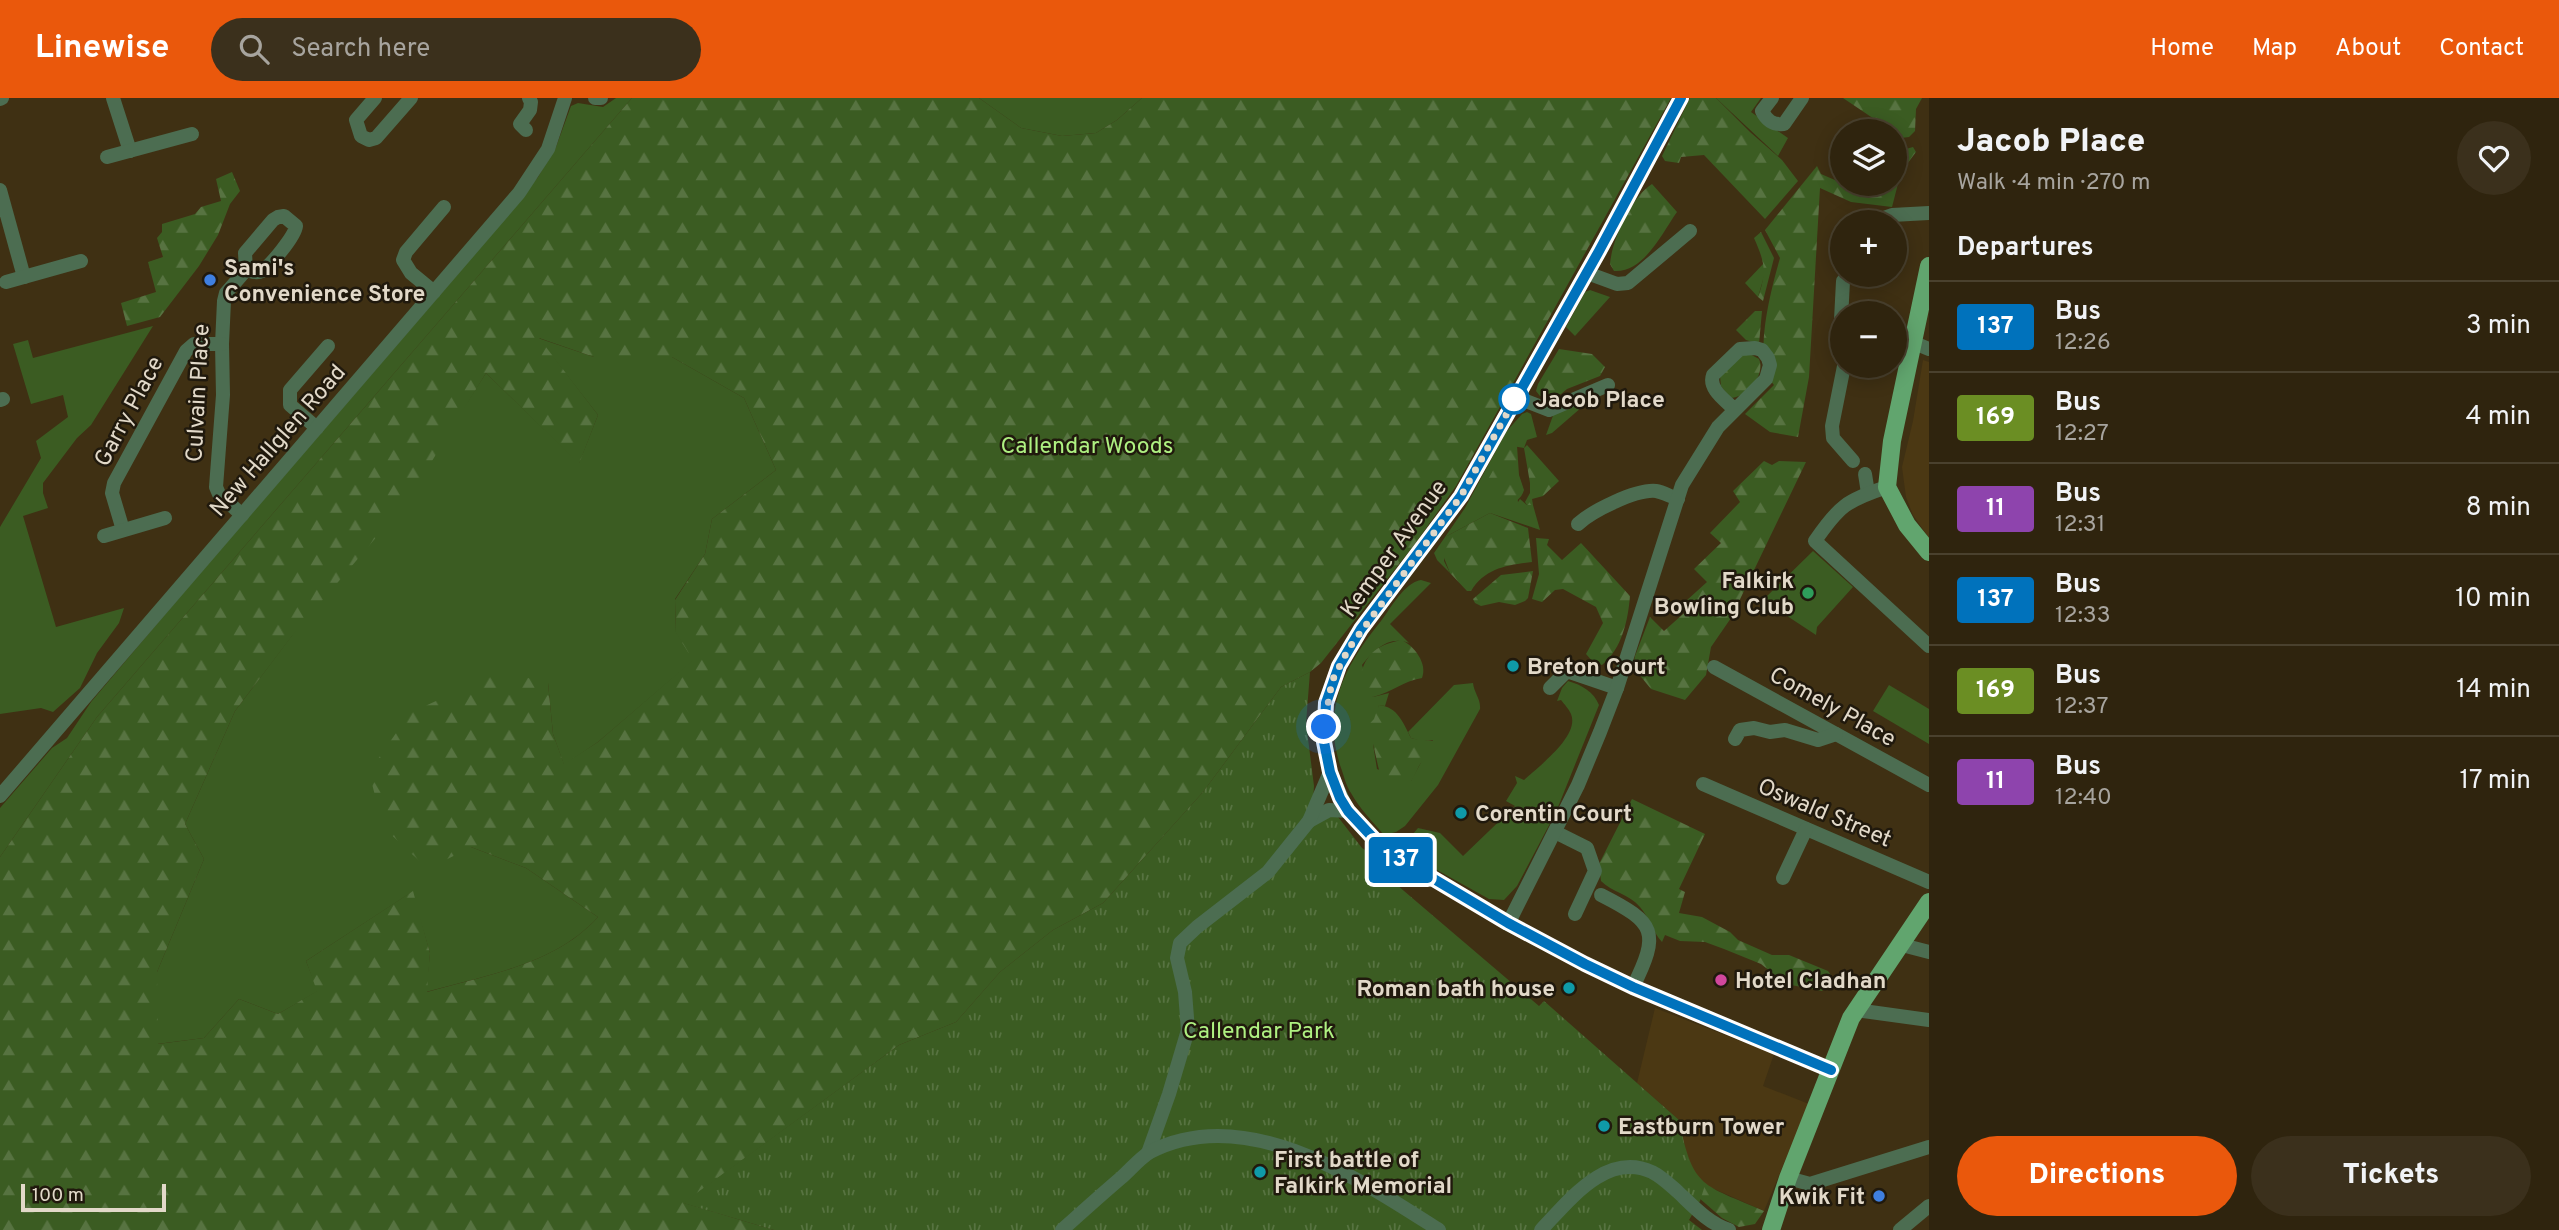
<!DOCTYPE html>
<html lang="en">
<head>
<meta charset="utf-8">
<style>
	body { margin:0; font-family:Overpass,sans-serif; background:#3b301c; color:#f1f3f6; height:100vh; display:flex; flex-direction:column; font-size:26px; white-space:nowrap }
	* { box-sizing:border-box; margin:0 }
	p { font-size:23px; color:#a7a49e }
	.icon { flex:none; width:38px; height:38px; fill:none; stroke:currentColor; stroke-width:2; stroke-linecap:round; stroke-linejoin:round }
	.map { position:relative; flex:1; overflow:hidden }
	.panel { display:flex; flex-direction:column; background:#2f240e; width:630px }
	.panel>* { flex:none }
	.badge { padding:0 14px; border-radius:5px; font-size:24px; line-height:46px }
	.buttons { position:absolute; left:1830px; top:21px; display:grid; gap:14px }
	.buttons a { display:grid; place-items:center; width:77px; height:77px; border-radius:50%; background:#2f240e; box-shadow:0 4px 18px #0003,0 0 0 2px #4a412e; font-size:35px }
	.scale { position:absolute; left:21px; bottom:18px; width:145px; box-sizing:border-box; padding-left:7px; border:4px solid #e2d9c9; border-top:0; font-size:19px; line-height:24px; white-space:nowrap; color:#e2d9c9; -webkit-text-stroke:5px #20190d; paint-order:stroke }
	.you { position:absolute; width:35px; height:35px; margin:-18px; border:5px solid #fff; border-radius:50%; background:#1a73e8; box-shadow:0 0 0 10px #1a73e833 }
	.map>.badge { position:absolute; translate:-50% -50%; box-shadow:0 0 0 4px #fff }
	h2 { padding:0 28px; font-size:26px; line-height:63px }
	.round { display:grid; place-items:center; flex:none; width:74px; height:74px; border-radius:37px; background:#3b301c }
	.summary { display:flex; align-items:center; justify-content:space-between; height:119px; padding:0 28px }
	h1 { font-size:33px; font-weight:800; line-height:52px }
	.button { display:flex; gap:14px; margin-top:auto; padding:14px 28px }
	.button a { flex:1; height:80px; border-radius:42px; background:#ea580c; color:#fff; font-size:28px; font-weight:800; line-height:80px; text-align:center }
	.button a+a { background:#3b301c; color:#f1f3f6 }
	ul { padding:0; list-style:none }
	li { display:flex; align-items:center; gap:21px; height:91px; padding:0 28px; border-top:2px solid #4a412e }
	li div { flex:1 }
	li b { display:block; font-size:26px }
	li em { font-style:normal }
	li .badge { min-width:77px; font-weight:700; text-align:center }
	header { display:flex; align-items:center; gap:42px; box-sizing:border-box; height:98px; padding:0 35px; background:#ea580c; color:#fff }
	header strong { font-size:33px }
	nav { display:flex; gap:38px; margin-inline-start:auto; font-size:24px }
	.search { width:490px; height:63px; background:#3b301c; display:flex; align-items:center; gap:18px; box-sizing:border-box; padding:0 24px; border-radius:38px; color:#a7a49e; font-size:26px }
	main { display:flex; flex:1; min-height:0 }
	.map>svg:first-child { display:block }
</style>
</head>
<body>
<header>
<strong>Linewise</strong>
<div class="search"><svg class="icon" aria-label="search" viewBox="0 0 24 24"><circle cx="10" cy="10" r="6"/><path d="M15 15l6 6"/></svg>Search here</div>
<nav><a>Home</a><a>Map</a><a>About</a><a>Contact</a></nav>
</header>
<main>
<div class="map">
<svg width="1929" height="1132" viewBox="0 0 1929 1132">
	<defs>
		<pattern id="forest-firs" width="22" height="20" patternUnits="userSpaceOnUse" patternTransform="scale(1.75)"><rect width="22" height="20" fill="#3b5c22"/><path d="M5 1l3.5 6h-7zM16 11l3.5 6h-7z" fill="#577341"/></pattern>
		<pattern id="park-tufts" width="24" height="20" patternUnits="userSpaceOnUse" patternTransform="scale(1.75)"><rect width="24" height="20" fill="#3b5c22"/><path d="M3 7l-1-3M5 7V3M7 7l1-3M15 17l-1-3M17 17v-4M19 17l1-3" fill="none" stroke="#577341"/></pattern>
	</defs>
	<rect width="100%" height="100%" fill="#3f3013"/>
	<g fill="#4b3813">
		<polygon points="1923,262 1929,264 1929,440 1913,417 1906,399 1902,369 1913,323"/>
		<polygon points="1655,910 1774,956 1763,988 1809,1006 1764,1113 1705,1087 1692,1072 1685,1053 1679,1022 1637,985"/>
	</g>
	<g fill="#3b5c22">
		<polygon points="616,0 632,0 97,619 0,759 0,710 52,650 67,640 91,604 183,495 451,184 538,79 556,49 571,8 578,5 603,9"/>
		<polygon points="979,0 1142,0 1117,22 1096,35 1062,38 1021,30"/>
		<polygon points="1716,0 1761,0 1751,14 1788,40 1778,58"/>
		<polygon points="1765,164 1765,175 1758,199 1745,185"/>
		<polygon points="1590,192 1610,199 1575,238 1566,229 1585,194"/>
		<polygon points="153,228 91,327 77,340 43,385 43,395 48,410 23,418 56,529 124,510 119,525 97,555 80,590 53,614 41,610 0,616 0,429 41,360 36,343 68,319 63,297 31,306 13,246 28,242 33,260"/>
		<path d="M538,240L594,259H672L744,300L776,372L712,421L705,456L675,501L676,534L694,562L598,644L564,667L553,636L548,585L471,749L526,770L598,819C555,867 486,877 426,894L430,855L412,794L306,863L318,893L278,916L239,901L204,940L157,946V874L204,761L185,726L235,613L463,311L486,275L579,365L598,317Z"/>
		<polygon points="1597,296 1552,335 1546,337 1555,312"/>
		<polygon points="1527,314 1531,316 1537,339 1527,342 1524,350 1512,348 1518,404 1520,401 1527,407 1533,407 1540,432 1490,415 1447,438 1444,463 1450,475 1437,462 1434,455 1465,410 1506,334 1522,316"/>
		<polygon points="1813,453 1853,489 1817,529 1816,537 1763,502"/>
		<path d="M1421,482L1431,485L1390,526L1409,545C1389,537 1374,552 1362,567L1373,599L1389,595L1385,608L1379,607L1373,646L1377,671L1411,683L1433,642L1421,643L1411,640L1408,634L1454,587L1473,585C1474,595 1481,601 1480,611L1438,687L1405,728L1396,734L1384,737C1373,724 1359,710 1351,695C1346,688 1344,678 1341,670C1321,612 1345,567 1381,523C1391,510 1404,485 1421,482Z"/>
		<path d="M1568,583C1582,587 1594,594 1599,607L1556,714L1517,788L1504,802L1489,801L1412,758V737L1418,730L1440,735L1463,758L1515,708L1506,703L1517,685L1515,678L1524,682C1539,668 1580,638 1571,616C1569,611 1564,606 1561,602L1557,603L1562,590Z"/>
		<polygon points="1889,587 1929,611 1929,646 1873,613"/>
	</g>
	<g fill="url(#forest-firs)" fill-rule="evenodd">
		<path d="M632,0H979L1021,30L1062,38L1096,35L1117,22L1142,0H1671L1456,388L1414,447L1321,565L1310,574L1281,589L1203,694L1103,805L1053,832L1000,874L956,924L899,947L684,1105L774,1132H0V759L97,619ZM539,240L594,259H672L744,300L776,372L712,421L705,456L675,502L676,535L693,562L598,644L564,666L553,636L548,585L501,573L410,615L369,674L383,729L428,771L471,749L526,770L598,819C555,867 486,877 427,894L430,855L413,793L306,863L317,893L278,916L239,901L204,940L158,946L157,874L204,761L185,726L235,613L292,538L408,402L486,275L579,366L598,317Z"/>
		<polygon points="1690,0 1716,0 1750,34 1782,62 1798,83 1765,121 1704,57 1681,59 1679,65 1665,63 1662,58"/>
		<polygon points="1843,0 1922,0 1916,11 1915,33 1909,39 1901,40 1895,33 1892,33"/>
		<path d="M1913,49L1916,54L1901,74L1892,109L1851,104L1820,90L1809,279L1798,339L1770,334L1745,316L1774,287C1751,263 1772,189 1780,160L1765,132L1817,68L1821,76L1851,89L1878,95L1884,86H1895V63L1906,51Z"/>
		<polygon points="232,74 240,93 230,106 218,137 199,168 160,219 127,228 121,205 156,194 148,164 163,159 157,140 162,134 162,126 195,116 201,109 221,103 216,81"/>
		<path d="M1652,86L1677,114C1662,135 1644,175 1614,173L1610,166C1612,142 1631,99 1652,86Z"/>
		<path d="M1761,134L1774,160L1763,203L1758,199C1767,173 1765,165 1754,140Z"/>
		<polygon points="1755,213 1762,213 1759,246 1746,242 1736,232"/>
		<polygon points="1559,251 1592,256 1605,269 1600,278 1567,291 1561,296 1551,300 1540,298 1536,293 1538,286"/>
		<path d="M1748,255L1759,261C1766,277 1746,300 1730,300L1721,288L1720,278L1741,256Z"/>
		<polygon points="1527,347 1559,383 1543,398 1532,401 1533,407 1527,407 1525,404 1530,395 1530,385 1524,350"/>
		<path d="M1512,348H1517L1519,377L1524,392C1517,414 1491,405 1485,387L1502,356Z"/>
		<polygon points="1764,363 1772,367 1779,363 1806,364 1731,520 1711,549 1706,577 1685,602 1651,591 1633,569 1635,558 1650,519 1664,533 1691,509 1686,503 1707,484 1694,471 1721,445 1710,435 1740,404 1733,393"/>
		<path d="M1490,415L1528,430L1532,464C1507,467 1485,470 1471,493H1467L1450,475L1441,452L1447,438Z"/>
		<path d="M1536,440L1549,441L1547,447L1562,462L1581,445L1630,498C1628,522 1622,551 1602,567L1594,565L1586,556L1603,525L1596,509L1563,491L1555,492L1542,504L1532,501L1539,476Z"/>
		<polygon points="1533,473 1528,500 1525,503 1515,507 1499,504 1481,508 1475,505 1473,501 1501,477"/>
		<path d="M1401,542C1414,547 1428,566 1422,580C1403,583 1393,594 1373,599L1359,585C1364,557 1374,548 1401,542Z"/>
		<path d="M1379,607C1398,609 1403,625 1411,640C1421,643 1431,641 1441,645L1437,657C1417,662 1421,667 1412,682C1408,687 1402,692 1398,696C1376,678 1380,672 1373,646L1360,636L1374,621Z"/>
		<path d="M1632,701L1705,736L1679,791L1685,794L1679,815L1702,819L1730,834L1738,842L1772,857H1789L1828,873L1833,880L1822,893L1786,886L1761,866L1724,851L1705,844L1680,843L1665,837L1662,844C1652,833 1649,819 1640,809C1629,796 1612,794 1601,783L1599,766Z"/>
		<path d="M1679,1022C1693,1092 1703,1086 1764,1113L1755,1126L1739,1129L1722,1120L1682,1085Z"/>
	</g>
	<polygon fill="url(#park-tufts)" points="1310,574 1306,625 1314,688 1313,702 1335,715 1362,750 1398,774 1397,787 1539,908 1544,903 1679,1022 1685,1053 1692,1072 1705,1087 1700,1103 1689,1122 1702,1132 774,1132 683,1105 899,947 956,924 1000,874 1053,832 1103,805 1203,694 1281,589"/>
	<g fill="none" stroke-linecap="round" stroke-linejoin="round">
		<g stroke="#4c6d51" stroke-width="14">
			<polyline points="113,0 130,53"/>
			<polyline points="375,0 356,22 361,38 369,42 376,40 411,0"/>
			<polyline points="595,0 601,0"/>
			<polyline points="1681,0 1587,175 1461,398 1361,531 1339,568 1326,605 1324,644 1330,674 1348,713 1375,742 1402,762 1508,826 1585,866 1633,889 1831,972"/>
			<path d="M1772,0L1762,13C1767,23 1773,27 1784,26L1802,0"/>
			<polyline points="0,1 2,0"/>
			<polyline points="526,32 520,26 530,12 531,4 529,0"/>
			<polyline points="107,59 192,36"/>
			<polyline points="0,92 24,179"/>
			<polyline points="1872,124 1892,117 1929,115"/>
			<polyline points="1587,175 1617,186 1628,185 1690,133"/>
			<polyline points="6,184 81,163"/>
			<polyline points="434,194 411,175 403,162 406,154 444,109"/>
			<polyline points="1912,244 1929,251"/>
			<polyline points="1843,260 1840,241 1843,183"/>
			<polyline points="1844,268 1832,328 1833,340 1853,363"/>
			<polyline points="1516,299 1549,312 1608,287"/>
			<polyline points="0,302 3,301"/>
			<polyline points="317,330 290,307 290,292 328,248"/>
			<polyline points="1865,376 1868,395"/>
			<path d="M1887,389C1847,402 1839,408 1815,443L1929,548"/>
			<path d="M242,417L219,396L216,389L223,297L222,246L224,203L226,195L246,172L245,155L273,122L278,119L284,118L296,128C295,138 271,167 262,173C256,176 251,173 246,172"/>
			<path d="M1578,426C1592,413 1636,391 1656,393C1663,394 1671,399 1678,401"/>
			<polyline points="123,432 112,395 114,385 186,253 194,246 222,246"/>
			<polyline points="104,438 165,420"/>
			<polyline points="1714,569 1929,687"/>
			<polyline points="1550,590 1567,573 1617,590"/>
			<polyline points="1735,641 1740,632 1754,630 1770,634 1785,632 1818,642 1836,636"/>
			<polyline points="1703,686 1929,784"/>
			<polyline points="0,698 519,95 548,51 565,0"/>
			<polyline points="1309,723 1329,712 1348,713"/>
			<polyline points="1555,734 1587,750 1595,773 1575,816"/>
			<polyline points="1783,780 1806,731"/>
			<path d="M1601,797C1656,825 1660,834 1633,889"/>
			<path d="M1508,826L1578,687L1600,634L1617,590L1682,387L1718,329L1766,281L1770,267L1768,260L1762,252L1755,250L1740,251L1713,277C1708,291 1725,302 1734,311"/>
			<polyline points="1902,847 1929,854"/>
			<polyline points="1856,912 1929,922"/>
			<polyline points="1148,1055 1169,996 1188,932 1185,894 1177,860 1180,845 1197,829 1268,774 1309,723 1330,674"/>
			<polyline points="1788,1080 1810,1086 1929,1049"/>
			<path d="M1062,1132C1082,1114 1102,1096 1122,1079C1131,1071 1140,1060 1150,1054C1246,1004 1359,1081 1439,1132"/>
			<path d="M1541,1132C1569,1103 1606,1053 1652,1074C1662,1079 1670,1087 1678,1094C1693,1108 1708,1125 1729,1132"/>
			<polyline points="1900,1132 1929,1108"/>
		</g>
		<g stroke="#61a56e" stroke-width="18">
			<polyline points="1929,168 1892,343 1887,389 1907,427 1929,454"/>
			<polyline points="1771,1132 1788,1080 1851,920 1929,804"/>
		</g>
	</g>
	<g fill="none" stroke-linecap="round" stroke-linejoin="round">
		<g stroke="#fff" stroke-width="16">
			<polyline id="line" points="1681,0 1599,153 1461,398 1361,531 1339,568 1326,605 1324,644 1330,674 1340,700 1348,713 1375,742 1402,762 1508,825 1585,866 1633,889 1831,972"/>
		</g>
		<use href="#line" stroke="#0072bc" stroke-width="10"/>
		<polyline stroke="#e2d9c9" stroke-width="7" stroke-dasharray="0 12.6" points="1324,629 1332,583 1349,550 1461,398 1516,299 1514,301"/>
	</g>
	<g fill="#3f7fe0" stroke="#20190d" stroke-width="2.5">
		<circle cx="210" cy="182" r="7"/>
		<circle cx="1879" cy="1098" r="7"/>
	</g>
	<circle fill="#fff" stroke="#0072bc" stroke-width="3.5" cx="1514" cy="301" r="14"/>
	<circle fill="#2e9e5b" stroke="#20190d" stroke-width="2.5" cx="1808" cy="495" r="7"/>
	<g fill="#0f9aa8" stroke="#20190d" stroke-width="2.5">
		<circle cx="1513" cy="568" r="7"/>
		<circle cx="1461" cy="715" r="7"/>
		<circle cx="1569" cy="890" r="7"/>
		<circle cx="1604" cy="1028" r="7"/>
		<circle cx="1260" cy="1074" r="7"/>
	</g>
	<circle fill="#d1479c" stroke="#20190d" stroke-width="2.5" cx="1721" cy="882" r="7"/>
	<g text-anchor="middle" stroke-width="5" stroke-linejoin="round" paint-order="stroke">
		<g font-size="23" font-weight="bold" fill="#e2d9c9" stroke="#20190d" text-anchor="start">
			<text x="224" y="177">Sami's<tspan x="224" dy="26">Convenience Store</tspan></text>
			<text x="1794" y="490" text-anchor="end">Falkirk<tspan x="1794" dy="26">Bowling Club</tspan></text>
			<text x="1527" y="576">Breton Court</text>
			<text x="1475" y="723">Corentin Court</text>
			<text x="1735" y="890">Hotel Cladhan</text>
			<text x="1555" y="898" text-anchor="end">Roman bath house</text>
			<text x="1618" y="1036">Eastburn Tower</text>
			<text x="1274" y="1069">First battle of<tspan x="1274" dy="26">Falkirk Memorial</tspan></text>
			<text x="1865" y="1106" text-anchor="end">Kwik Fit</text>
		</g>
		<g font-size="23" fill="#e2d9c9" stroke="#20190d">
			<text transform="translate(197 295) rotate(-87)" y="8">Culvain Place</text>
			<text transform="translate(128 313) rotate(-62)" y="8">Garry Place</text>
			<text transform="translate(277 342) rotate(-49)" y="8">New Hallglen Road</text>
			<text transform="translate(1393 450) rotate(-54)" y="8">Kemper Avenue</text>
			<text transform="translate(1833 608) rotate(29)" y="8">Comely Place</text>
			<text transform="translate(1825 714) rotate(23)" y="8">Oswald Street</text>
		</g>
		<g font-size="23" font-weight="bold" fill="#e2d9c9" stroke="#20190d" text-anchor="start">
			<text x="1535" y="309">Jacob Place</text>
		</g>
		<g font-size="23" fill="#aef081" stroke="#20190d">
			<text x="1087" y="355">Callendar Woods</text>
			<text x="1259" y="940">Callendar Park</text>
		</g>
	</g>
</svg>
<div class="buttons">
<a><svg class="icon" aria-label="layers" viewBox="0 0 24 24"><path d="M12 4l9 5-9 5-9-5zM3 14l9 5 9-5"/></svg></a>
<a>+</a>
<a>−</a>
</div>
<div class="scale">100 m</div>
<div class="you" style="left:1324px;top:629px"></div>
<b class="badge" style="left:1401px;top:762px;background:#0072bc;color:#fff">137</b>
</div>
<section class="panel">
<div class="summary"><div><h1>Jacob Place</h1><p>Walk · 4 min · 270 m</p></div><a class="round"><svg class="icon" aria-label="heart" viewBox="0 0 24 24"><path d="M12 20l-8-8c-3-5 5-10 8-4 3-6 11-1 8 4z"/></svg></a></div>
<h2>Departures</h2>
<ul>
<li><span class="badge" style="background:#0072bc;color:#fff">137</span><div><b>Bus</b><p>12:26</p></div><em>3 min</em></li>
<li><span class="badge" style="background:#6b8e23;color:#fff">169</span><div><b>Bus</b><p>12:27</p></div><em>4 min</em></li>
<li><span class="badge" style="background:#8e44ad;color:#fff">11</span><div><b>Bus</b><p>12:31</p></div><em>8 min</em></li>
<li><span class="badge" style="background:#0072bc;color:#fff">137</span><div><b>Bus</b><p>12:33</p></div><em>10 min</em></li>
<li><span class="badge" style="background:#6b8e23;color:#fff">169</span><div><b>Bus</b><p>12:37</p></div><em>14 min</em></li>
<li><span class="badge" style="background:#8e44ad;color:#fff">11</span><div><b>Bus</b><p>12:40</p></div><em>17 min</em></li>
</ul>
<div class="button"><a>Directions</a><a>Tickets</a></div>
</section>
</main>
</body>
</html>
